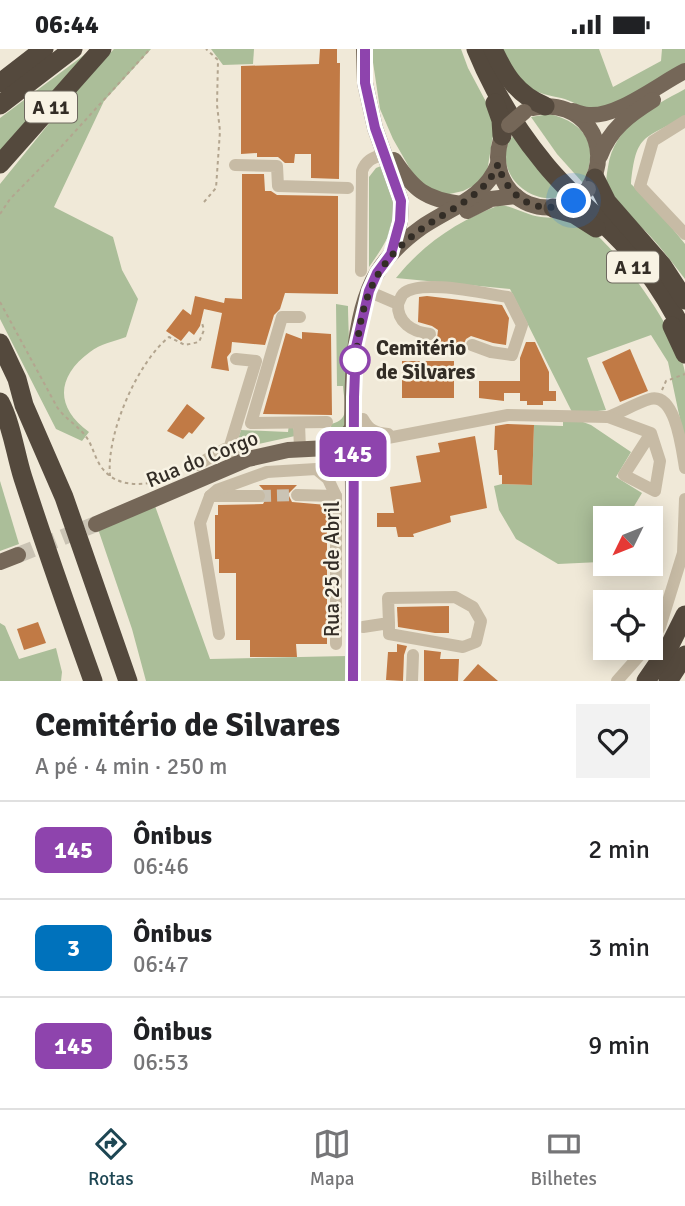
<!DOCTYPE html>
<html lang="pt">
<head>
<meta charset="utf-8">
<style>
	body { margin:0; font-family:Signika,sans-serif; background:#f2f2f2; color:#202124; height:100vh; display:flex; flex-direction:column; font-size:26px; white-space:nowrap }
	* { box-sizing:border-box; margin:0 }
	p { font-size:23px; color:#757577 }
	.icon { flex:none; width:38px; height:38px; fill:none; stroke:currentColor; stroke-width:2; stroke-linecap:round; stroke-linejoin:round }
	.map { position:relative; height:632px; overflow:hidden }
	.sheet { display:flex; flex-direction:column; background:#fff; flex:1 }
	.sheet>* { flex:none }
	.badge { padding:0 14px; border-radius:10px; font-size:24px; line-height:46px }
	.needle { width:46px; rotate:227deg }
	.tools { position:absolute; left:593px; top:457px; display:grid; gap:14px }
	.tools a { display:grid; place-items:center; width:70px; height:70px; border-radius:0px; background:#fff; box-shadow:0 4px 18px #0003; font-size:35px }
	.you { position:absolute; width:35px; height:35px; margin:-18px; border:5px solid #fff; border-radius:50%; background:#1a73e8; box-shadow:0 0 0 10px #1a73e833 }
	.map>.badge { position:absolute; translate:-50% -50%; box-shadow:0 0 0 4px #fff }
	.round { display:grid; place-items:center; flex:none; width:74px; height:74px; border-radius:0px; background:#f2f2f2 }
	.headline { display:flex; align-items:center; justify-content:space-between; height:119px; padding:0 35px }
	h1 { font-size:33px; font-weight:700; line-height:52px }
	ul { padding:0; list-style:none }
	li { display:flex; align-items:center; gap:21px; height:98px; padding:0 35px; border-top:2px solid #e0e0e0 }
	li div { flex:1 }
	li b { display:block; font-size:26px }
	li em { font-style:normal }
	li .badge { min-width:77px; font-weight:700; text-align:center }
	.status { display:flex; justify-content:space-between; align-items:center; height:49px; padding:0 35px; background:#fff; direction:ltr }
	.status svg { height:19px; fill:currentColor }
	.tabs { display:flex; justify-content:space-around; align-items:center; height:98px; border-top:2px solid #e0e0e0; background:#fff; font-size:19px; color:#757577 }
	.tabs a { display:grid; justify-items:center; gap:4px }
	.tabs .active { color:#1d4653 }
	.map>svg:first-child { display:block }
</style>
</head>
<body>
<div class="status"><b>06:44</b><svg viewBox="0 0 49 12"><path d="M0 12V9h3v3zM5 12V6h3v6zM10 12V3h3v9zM15 12V0h3v12zM26 1h20v11H26zM47 4h2v5h-2z"/></svg></div>
<div class="map">
<svg width="685" height="632" viewBox="0 0 685 632">
	<rect width="100%" height="100%" fill="#f0e9d8"/>
	<g fill="#abbe99">
		<polygon points="92,0 0,102 0,69"/>
		<path d="M114,0H151L104,52L54,158L113,188L122,221L138,250L126,288C115,292 100,295 90,303C57,327 54,358 89,383L82,392L56,380L0,270V135L85,30Z"/>
		<polygon points="211,0 254,0 253,15 223,16"/>
		<polygon points="371,0 461,0 468,19 493,66 495,74 487,123 475,136 463,142 445,146 428,140 413,125 393,90 380,60"/>
		<path d="M502,0H599L613,38L661,12L662,0H685V17C665,28 612,63 591,60C581,59 571,51 561,49C522,41 519,35 502,0Z"/>
		<path d="M685,40V68C643,90 636,85 631,135L655,158L685,195V230C674,216 663,201 651,188C638,173 615,158 608,139C605,133 607,124 608,118C614,77 652,58 685,40Z"/>
		<path d="M549,65C587,74 600,98 583,134L557,105L531,68Z"/>
		<path d="M516,82L567,146C560,148 552,150 545,149C521,146 500,123 507,97C509,92 513,87 516,82Z"/>
		<path d="M381,117C401,165 398,177 369,218V128L376,119Z"/>
		<path d="M500,156C514,157 526,166 541,168C557,170 574,168 587,178C619,201 680,285 685,324C685,347 685,371 685,394L668,313L651,286L587,309L606,361L573,365L510,240L396,229C423,195 459,171 500,156Z"/>
		<path d="M336,255L348,257C348,281 354,362 344,378C341,384 336,386 331,387V375C352,370 344,355 343,337H337Z"/>
		<polygon points="563,371 583,373 591,376 631,403 616,428 642,444 627,469 606,469 605,505 600,513 558,515 516,490 499,461 494,437 502,435 532,436 534,376 563,377"/>
		<polygon points="289,375 293,377 295,387 249,397 238,390 241,381 288,383"/>
		<polygon points="0,432 19,495 0,502"/>
		<polygon points="155,457 210,610 347,607 346,632 146,632 132,580 98,480"/>
		<polygon points="0,574 5,577 19,610 56,599 62,623 61,632 0,632"/>
	</g>
	<g fill="#c17a45">
		<polygon points="320,0 337,0 337,14 340,14 339,130 311,129 311,105 295,105 294,114 285,114 278,108 257,108 257,104 241,105 241,17 319,15"/>
		<polygon points="242,125 264,125 265,142 271,142 277,146 338,147 338,245 285,244 280,260 274,266 265,296 232,293 231,303 227,308 229,322 211,319 222,264 204,260 200,277 194,286 189,282 181,292 166,282 183,260 191,266 195,247 224,254 225,249 242,250"/>
		<polygon points="427,247 502,256 509,269 506,296 493,294 471,287 466,290 463,297 460,296 459,299 432,294 437,290 438,281 432,277 418,273 419,248"/>
		<polygon points="302,283 331,285 332,366 263,365 286,284 302,290"/>
		<polygon points="526,293 535,293 549,323 549,342 556,342 556,352 543,352 543,356 527,356 527,352 520,352 520,344 504,344 504,352 479,349 479,332 520,332 520,309"/>
		<polygon points="630,300 648,342 620,353 602,313"/>
		<rect x="402" y="312" width="52" height="37"/>
		<polygon points="187,355 205,369 192,385 189,383 183,390 167,382"/>
		<polygon points="507,375 534,376 532,436 502,435 502,426 499,426 497,401 494,401 495,377"/>
		<polygon points="475,387 487,459 450,467 451,473 413,485 414,488 398,488 396,478 377,478 377,464 394,464 390,438 421,433 416,407 440,403 438,394"/>
		<polygon points="259,436 297,436 288,445 292,453 327,456 327,595 296,595 297,608 250,608 250,591 236,591 236,524 219,524 219,510 215,510 215,466 218,466 218,456 263,455 268,446"/>
		<polygon points="449,557 449,584 435,584 398,578 397,558"/>
		<polygon points="38,573 46,594 24,601 17,580"/>
		<polygon points="397,595 407,597 404,606 403,632 386,631 388,603 397,603"/>
		<polygon points="424,601 441,603 440,610 459,610 458,632 424,632"/>
		<polygon points="478,615 498,632 463,632"/>
	</g>
	<g fill="none" stroke-linecap="round" stroke-linejoin="round">
		<polyline stroke="#cac3b4" stroke-width="12" stroke-dasharray="12 6" stroke-linecap="butt" points="259,447 297,446"/>
		<polyline stroke="#cac3b4" stroke-width="16" stroke-dasharray="16 8" stroke-linecap="butt" points="18,506 96,475"/>
		<g stroke="#b3a58f" stroke-width="2" stroke-dasharray="3.5 3.5" stroke-linecap="butt">
			<polyline points="204,153 216,139 220,82 217,56 218,11 206,0"/>
			<polyline points="0,165 10,150 60,99 150,0"/>
			<path d="M0,253L57,358C65,370 79,377 87,389C93,398 95,410 102,419C118,440 146,437 168,429"/>
			<polyline points="662,341 666,332 685,325"/>
			<path d="M110,427C106,385 137,314 169,288L185,296L199,293L204,281L202,274"/>
		</g>
		<g stroke="#c7bba5" stroke-width="12">
			<polyline points="685,72 653,92 640,137 685,185"/>
			<polyline points="235,116 277,117 278,137 348,139"/>
			<path d="M361,222L362,122C366,111 373,109 383,105"/>
			<path d="M377,246L398,255C397,273 412,283 430,285"/>
			<path d="M398,255C400,251 401,247 403,245C420,229 486,245 508,248L522,276L512,306L491,303L472,296"/>
			<polyline points="300,268 282,268 251,374 327,373"/>
			<path d="M608,368C622,363 636,354 650,350C676,343 682,402 685,419"/>
			<path d="M363,370C369,381 375,384 388,385"/>
			<polyline points="299,374 300,401"/>
			<polyline points="229,400 256,312 236,310"/>
			<polyline points="363,406 377,391 508,366 608,368 651,384 624,426 655,442 660,412 651,384"/>
			<polyline points="197,416 225,400 229,400 240,409 248,410"/>
			<polyline points="297,446 336,447"/>
			<polyline points="210,447 259,447"/>
			<polyline points="363,578 389,574 388,549 455,548 473,558 481,572 476,593 463,598 389,585 389,574"/>
			<polyline points="219,585 200,474 210,447 217,441 267,423 316,420 328,430 336,447 336,595"/>
			<polyline points="651,592 660,578 683,504 685,450"/>
			<polyline points="412,632 413,606"/>
			<polyline points="617,632 647,598"/>
		</g>
		<g stroke="#756758" stroke-width="16">
			<polyline points="364,0 365,34 375,79 401,152 400,172 392,204"/>
			<path d="M533,59C582,48 615,96 589,138"/>
			<path d="M573,62C578,64 584,66 589,66C618,68 659,35 685,22"/>
			<path d="M508,76C481,118 512,168 562,157"/>
			<path d="M600,107C610,80 629,66 653,51"/>
			<path d="M394,111C414,141 425,150 461,155"/>
			<polyline points="467,162 491,150 516,147"/>
			<polyline points="96,475 248,410 288,401 328,399 340,394 353,378"/>
			<polyline points="0,513 18,506"/>
			<path d="M353,632C353,568 353,504 353,440C353,378 345,277 377,224C388,206 405,190 422,178C450,159 485,149 498,115"/>
		</g>
		<g stroke="#54493d" stroke-width="19">
			<path d="M476,0C493,42 517,81 545,115C575,152 614,180 643,217C659,238 673,261 685,286"/>
			<path d="M493,0C505,26 517,46 545,57"/>
			<polyline points="0,34 44,0"/>
			<polyline points="495,54 501,71 502,87"/>
			<polyline points="0,56 73,0"/>
			<polyline points="0,115 102,0"/>
			<polyline points="595,129 607,153 662,216 685,251"/>
			<polyline points="553,159 574,165 596,179"/>
			<polyline points="672,277 685,305"/>
			<polyline points="0,294 17,330 24,356 64,448 128,632"/>
			<path d="M0,353C12,376 15,404 23,429C45,497 69,565 93,632"/>
			<polyline points="646,632 668,600 685,566"/>
			<polyline points="668,632 685,606"/>
		</g>
		<g stroke="#756758" stroke-width="16">
			<polyline points="509,76 524,63"/>
			<polyline points="574,152 588,140"/>
		</g>
	</g>
	<g fill="none" stroke-linecap="round" stroke-linejoin="round">
		<g stroke="#fff" stroke-width="16">
			<polyline id="line" points="353,632 354,348 356,298 369,242 377,224 391,205 400,172 401,152 375,79 365,34 365,0"/>
		</g>
		<use href="#line" stroke="#8e44ad" stroke-width="10"/>
		<path stroke="#332d26" stroke-width="7" stroke-dasharray="0 12.6" d="M355,311V323C359,245 376,205 445,165C467,151 488,140 498,115C507,150 540,169 574,152"/>
	</g>
	<circle fill="#fff" stroke="#8e44ad" stroke-width="3.5" cx="355" cy="311" r="14"/>
	<g text-anchor="middle" stroke-width="5" stroke-linejoin="round" paint-order="stroke">
		<g fill="#f8f3e4" stroke="#6e685f" stroke-width="2">
			<rect x="25" y="42.5" width="52" height="31" rx="5"/>
			<rect x="607" y="202.5" width="52" height="31" rx="5"/>
		</g>
		<g font-size="19" font-weight="bold" fill="#332d26">
			<text x="51" y="65">A 11</text>
			<text x="633" y="225">A 11</text>
		</g>
		<g font-size="21" font-weight="bold" fill="#332d26" stroke="#f8f3e4" text-anchor="start">
			<text x="376" y="306">Cemitério<tspan x="376" dy="24">de Silvares</tspan></text>
		</g>
		<g font-size="21" fill="#332d26" stroke="#f8f3e4">
			<text transform="translate(202 410) rotate(-22)" y="7">Rua do Corgo</text>
			<text transform="translate(332 520) rotate(-90)" y="7">Rua 25 de Abril</text>
		</g>
	</g>
</svg>
<div class="tools">
<a><svg class="needle" viewBox="-14 -14 28 28"><path d="M0-13l5 13h-10z" fill="#e53935"/><path d="M0 13l5-13h-10z" fill="#757577"/></svg></a>
<a><svg class="icon" aria-label="locate" viewBox="0 0 24 24"><circle cx="12" cy="12" r="6"/><path d="M12 2v4M12 18v4M2 12h4M18 12h4"/></svg></a>
</div>
<div class="you" style="left:574px;top:152px"></div>
<b class="badge" style="left:353px;top:405px;background:#8e44ad;color:#fff">145</b>
</div>
<section class="sheet">
<div class="headline"><div><h1>Cemitério de Silvares</h1><p>A pé · 4 min · 250 m</p></div><a class="round"><svg class="icon" aria-label="heart" viewBox="0 0 24 24"><path d="M12 20l-8-8c-3-5 5-10 8-4 3-6 11-1 8 4z"/></svg></a></div>
<ul>
<li><span class="badge" style="background:#8e44ad;color:#fff">145</span><div><b>Ônibus</b><p>06:46</p></div><em>2 min</em></li>
<li><span class="badge" style="background:#0072bc;color:#fff">3</span><div><b>Ônibus</b><p>06:47</p></div><em>3 min</em></li>
<li><span class="badge" style="background:#8e44ad;color:#fff">145</span><div><b>Ônibus</b><p>06:53</p></div><em>9 min</em></li>
</ul>
</section>
<nav class="tabs">
<a class="active"><svg class="icon" aria-label="directions" viewBox="0 0 24 24"><path d="M12 3l9 9-9 9-9-9zM9 14v-3h6M13 9l2 2-2 2"/></svg>Rotas</a>
<a><svg class="icon" aria-label="map" viewBox="0 0 24 24"><path d="M3 6l6-2 6 2 6-2v14l-6 2-6-2-6 2zM9 4v14M15 6v14"/></svg>Mapa</a>
<a><svg class="icon" aria-label="tickets" viewBox="0 0 24 24"><path d="M3 7h18v10H3zM15 7v10"/></svg>Bilhetes</a>
</nav>
</body>
</html>
